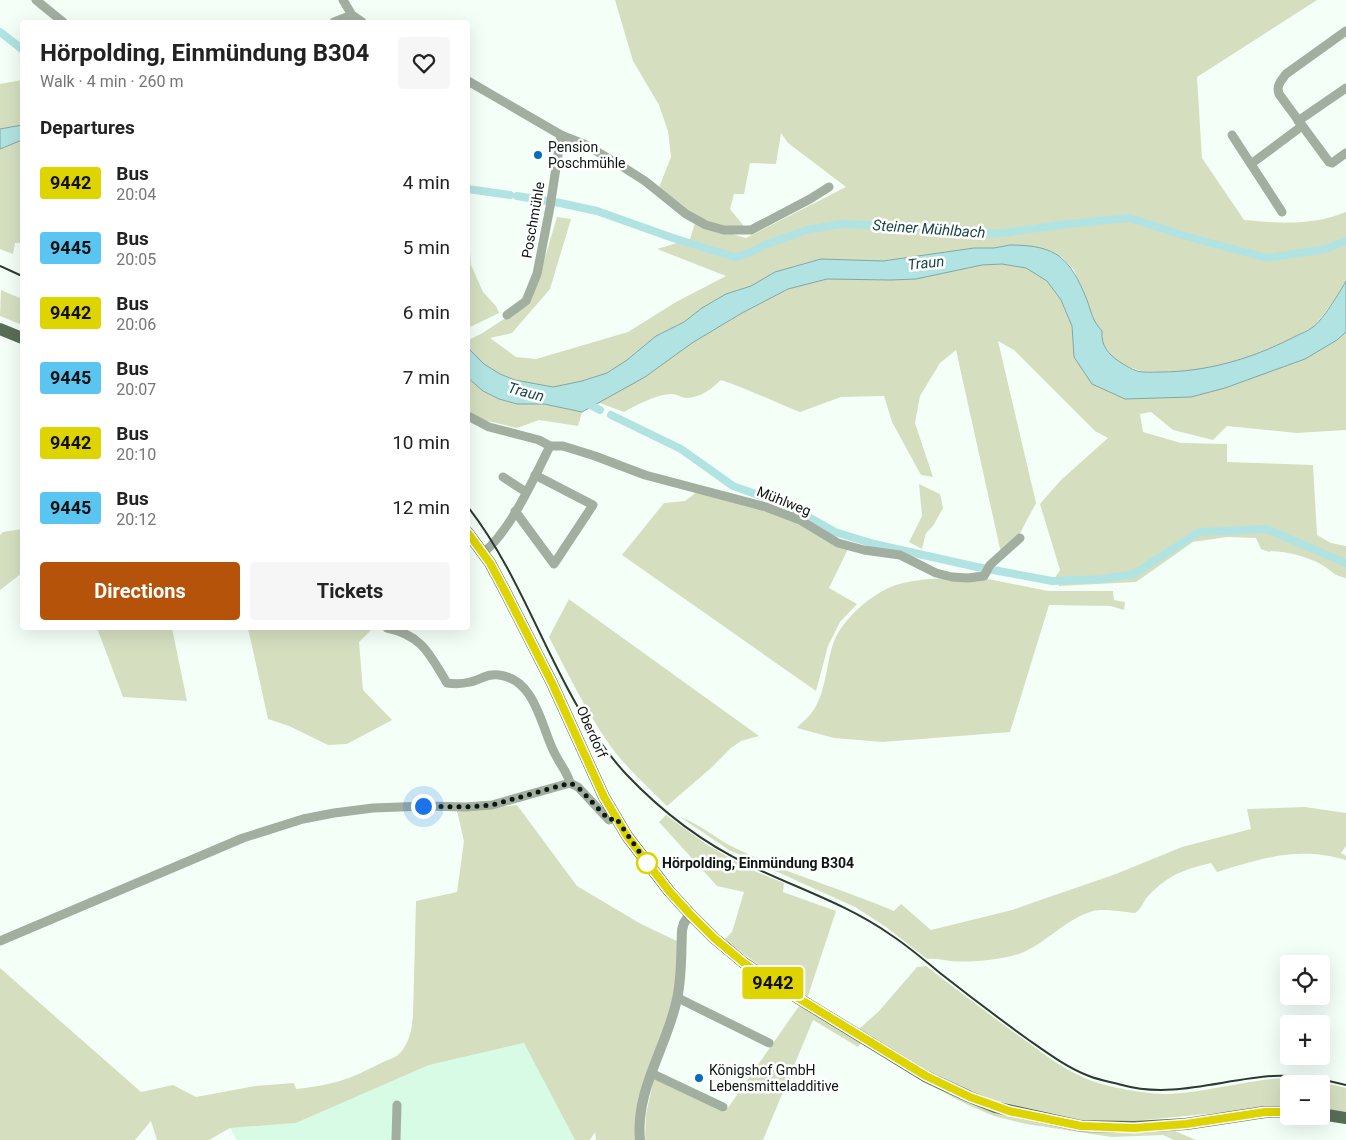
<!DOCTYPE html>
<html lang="en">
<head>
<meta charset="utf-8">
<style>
	body { margin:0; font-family:Roboto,sans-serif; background:#f6f6f6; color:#222; height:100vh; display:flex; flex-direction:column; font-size:19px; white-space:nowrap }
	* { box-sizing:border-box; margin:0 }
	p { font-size:16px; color:#767676 }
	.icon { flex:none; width:28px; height:28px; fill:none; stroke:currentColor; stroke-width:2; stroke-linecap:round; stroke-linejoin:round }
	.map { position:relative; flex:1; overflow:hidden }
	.side { position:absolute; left:20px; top:20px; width:450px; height:610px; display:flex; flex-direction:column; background:#fff; border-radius:5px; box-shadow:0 5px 20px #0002 }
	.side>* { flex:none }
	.badge { padding:0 10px; border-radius:4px; font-size:18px; line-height:32px }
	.tools { position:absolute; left:1280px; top:955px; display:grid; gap:10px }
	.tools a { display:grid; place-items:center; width:50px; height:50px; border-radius:5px; background:#fff; box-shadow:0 5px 20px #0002; font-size:25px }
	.you { position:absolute; width:25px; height:25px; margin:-12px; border:4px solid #fff; border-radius:50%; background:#1a73e8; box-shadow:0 0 0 8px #1a73e833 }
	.map>.badge { position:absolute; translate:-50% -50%; box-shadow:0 0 0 2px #fff }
	h2 { padding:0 20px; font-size:19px; line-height:45px }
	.round { display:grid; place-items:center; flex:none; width:52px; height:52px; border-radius:5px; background:#f6f6f6 }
	.head { display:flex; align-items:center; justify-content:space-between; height:85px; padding:0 20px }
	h1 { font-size:24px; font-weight:700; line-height:38px }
	.primary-button { display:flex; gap:10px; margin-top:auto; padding:10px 20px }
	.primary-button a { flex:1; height:58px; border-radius:5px; background:#b45309; color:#fff; font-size:20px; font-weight:700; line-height:58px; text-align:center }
	.primary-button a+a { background:#f6f6f6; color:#222 }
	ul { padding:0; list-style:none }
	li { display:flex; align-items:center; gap:15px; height:65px; padding:0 20px }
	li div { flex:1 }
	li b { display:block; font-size:19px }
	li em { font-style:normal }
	li .badge { min-width:55px; font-weight:700; text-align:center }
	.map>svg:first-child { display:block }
</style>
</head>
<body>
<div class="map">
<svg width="1346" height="1140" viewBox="0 0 1346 1140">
	<rect width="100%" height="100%" fill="#f4fff8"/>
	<polygon fill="#d7fbe5" points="525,1043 575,1140 237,1140 230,1128 296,1123 429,1065"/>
	<g fill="#d5dfc0">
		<path d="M615,0H1317L1197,77L1202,158L1244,220C1281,223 1311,226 1346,212V281L1335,299L1314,327L1278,345L1241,360L1197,371L1144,372L1129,367L1112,357L1103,344L1102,331L1094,322L1088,303L1074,270L1062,257L1010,245L994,248H974L883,261L821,259L775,272L751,286L726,294L702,308L684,322L656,336L627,360L607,373L582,381L553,387L515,380L500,374L484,364L470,350L468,340L481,334L527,304L543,264L557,217L571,219L550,289L512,333L490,338L516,357L536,359L628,332L676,302L726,276L657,249L690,239L695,223L746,238L846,187L788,143L781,133L776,164L750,163L744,194H734L730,209L747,230L707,224L658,190L671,157L668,131L659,105L633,61Z"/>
		<polygon points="22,80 22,125 0,129 0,84"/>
		<polygon points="22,140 22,243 15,243 13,254 0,249 0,149"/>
		<polygon points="468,248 470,252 471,265 483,292 496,306 499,313 470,327 468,324"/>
		<path d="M1002,264L1026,268L1047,281L1061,300L1072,326L1074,357L1125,399L1146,398C1172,392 1199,386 1225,380C1269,371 1311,362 1346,332V430L1296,433L1227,426L1213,440L1173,430L1151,412L1140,414L1143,432L1181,443L1227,444V462L1313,465L1317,535L1331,543L1346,546V578C1332,575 1333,571 1322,565C1307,556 1288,552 1271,551L1269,552L1261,549L1256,538L1227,537L1193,542L1136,582L1059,586L1056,576L1060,570L1040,504L1061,480L1108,438L1095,431L1014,350L998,341L1036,503L1018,537L1001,553L956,350L940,363L920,396L915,423L933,477L921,475L892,422L884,396L841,397L800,412C774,402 748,389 721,380C711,389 702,397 687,398C682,398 677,394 672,394C658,394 636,405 624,412L597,402L645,377L692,343L742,313L788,289L827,279L891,280L916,279L982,265Z"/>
		<polygon points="1,290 22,299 22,325 0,316"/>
		<polygon points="468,378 483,391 499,399 517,404 544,404 582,412 578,426 539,420 517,428 483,420 468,412"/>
		<polygon points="919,484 940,494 943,508 933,526 926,533 922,549 909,542 922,516"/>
		<polygon points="698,491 775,513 799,523 848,549 829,588 857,604 840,622 828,646 816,691 622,555 664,503 685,501"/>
		<polygon points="22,529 22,573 0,590 0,535 3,532"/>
		<path d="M946,578H983L1048,591H1113L1114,600L1125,602L1124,610L1110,606L1049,605L1010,732L883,742L834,738L797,728C802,722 809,717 813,711C826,692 826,665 833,644C841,620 872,593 896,585C912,580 929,579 946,578Z"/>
		<path d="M569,599L570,600L759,736L741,741L731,748L711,768L667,806C647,786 623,765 607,741C585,709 567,672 549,637Z"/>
		<polygon points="97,628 172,628 187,701 123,697"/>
		<polygon points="248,628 373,628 359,642 363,690 392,720 347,744 328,745 289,726 268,719"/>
		<path d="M517,805L577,886L641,924L679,942L675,1001L636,1140H596L595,1132L590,1140H575L524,1043L429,1065L296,1123L230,1128L209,1140H157L151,1121L135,1140H0V968L141,1092L173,1085L196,1097L255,1086L294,1083L296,1089C332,1085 349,1080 381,1063C388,1060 397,1057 401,1052C410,1041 412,1028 413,1015L416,901L457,892L464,841L457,811Z"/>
		<path d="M1305,807L1346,813V846L1341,853L1346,856V860C1298,846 1263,858 1217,872L1211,863C1183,870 1170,874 1149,895C1143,901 1142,909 1135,913C1124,912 1103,908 1093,911C1065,919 1046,944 1019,954C1001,960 969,963 950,961C942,960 936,958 927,959L886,927L855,907L729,850L680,817C701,824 717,840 737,849C788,874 842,889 894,911L901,904L931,930L1012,910L1116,874L1182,847L1251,829L1247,809Z"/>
		<polygon points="666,815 706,844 749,869 784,883 783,892 836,911 807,999 724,940 732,932 744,892 717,886 659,822"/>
		<path d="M926,966C959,991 992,1017 1026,1041C1045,1055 1065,1070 1087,1079C1110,1088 1145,1094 1169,1094C1203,1092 1237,1083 1271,1079C1296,1077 1321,1082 1346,1088V1112L1321,1108V1084H1289V1106L1134,1121L1081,1120L997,1101L972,1092L928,1071L859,1029L879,1011L917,967Z"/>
		<polygon points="799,1006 1007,1113 1170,1129 1196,1140 1174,1140 1163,1135 1112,1137 1026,1124 994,1116 968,1105 926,1083 862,1042 858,1047 813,1020 763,1140 645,1140 646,1114 654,1079 725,1112"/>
	</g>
	<g fill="#b1e3e2" stroke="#80a6a4">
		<polygon points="22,125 22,140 0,149 0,129"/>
		<path d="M1010,245C1057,245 1070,258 1087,300C1092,314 1092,320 1102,331C1101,346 1108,354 1120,362C1125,365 1131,369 1137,371C1144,373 1153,372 1160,372C1206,372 1251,359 1292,338C1299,334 1307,332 1313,327C1322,321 1340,292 1346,281V332L1337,340L1305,359L1225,388L1191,397L1125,399L1092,384L1074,357L1072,326L1061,300L1047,281L1026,268L1002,264L982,265L916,279L891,280L827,279L788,289L742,313L692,343L645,377L582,412L544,404H517L499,399L483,391L468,378V344L470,350L484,364L500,374L515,380L553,387L582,381L607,373L627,360L656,336L684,322L702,308L726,294L751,286L775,272L821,259L883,261L974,248H994Z"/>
	</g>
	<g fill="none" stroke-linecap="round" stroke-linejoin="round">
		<g stroke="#b1e3e2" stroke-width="8">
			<polyline points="0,32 22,49"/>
			<polyline points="468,189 510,195"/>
			<polyline points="517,196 560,203 597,211 673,238 734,257 747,254 767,244 807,230 840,224 909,226 958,234 1004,233 1067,224 1130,218 1192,238 1267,258 1326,249 1346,241"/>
			<polyline points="584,402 600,410"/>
			<polyline points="611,415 681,449 733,486 789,506 835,532 874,544 977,567 1052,581 1102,579 1134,574 1199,532 1267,529 1346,563"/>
		</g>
		<g stroke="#a2aea0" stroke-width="9">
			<polyline points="36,0 63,22"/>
			<polyline points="343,0 352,15 362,22"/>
			<polyline points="334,22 352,15"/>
			<path d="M1346,31L1286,74C1281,81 1276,85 1279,94L1329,162L1332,163L1346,153"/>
			<polyline points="468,81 561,135 586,145 623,167 645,181 686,214 706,225 724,230 751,230 810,199 829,187"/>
			<polyline points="1298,121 1346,88"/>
			<polyline points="1232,135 1282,212"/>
			<polyline points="1251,164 1302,126"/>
			<polyline points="507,315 526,301 537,274 550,207 561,135"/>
			<polyline points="468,416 489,427 539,440 550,446 563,446 595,456 645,475 766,507 800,520 838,543 864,550 900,555 936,573 952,577 968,578 984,576 990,565 1020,538"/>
			<polyline points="503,477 526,492"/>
			<polyline points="515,511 554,564 593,505 535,475"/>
			<path d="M483,553C511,530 534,478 550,446"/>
			<path d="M387,628C422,635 430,655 447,683C454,684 462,684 470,682C480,680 487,673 499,675C535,679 541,726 554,752C559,763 567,771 570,783"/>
			<polyline points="0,941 243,838 303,819 334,813 373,808 426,806 466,807 492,805 570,783 578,787 609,820 616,818"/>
			<polyline points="678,998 769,1043"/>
			<polyline points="651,1073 723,1107"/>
			<polyline points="396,1140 397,1105"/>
		</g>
		<path stroke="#a2aea0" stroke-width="10" d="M640,1140C635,1090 667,1047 677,999C682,977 681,953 682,930L684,923L690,914"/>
		<g stroke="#596d56" stroke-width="12">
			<polyline points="0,329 22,338"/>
			<polyline points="468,533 490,563 506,593 552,683 604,797 627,836 669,891 690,914 714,938 744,963 780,987 925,1076 970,1097 995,1107 1081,1126 1134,1127 1186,1124 1265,1112 1289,1112"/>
			<polyline points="1321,1114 1346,1118"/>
		</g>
		<g stroke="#2e3932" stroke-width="2">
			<polyline points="0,266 22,276"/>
			<path d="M468,507C532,589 555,697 626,774C661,811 703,843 749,865C796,888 847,904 891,935C908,946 924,960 940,973C968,995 997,1017 1026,1038C1046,1052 1066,1067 1089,1076C1099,1080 1111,1082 1122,1085C1172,1099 1223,1079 1273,1076C1298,1075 1322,1079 1346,1085"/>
		</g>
	</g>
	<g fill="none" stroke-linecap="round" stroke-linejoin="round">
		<g stroke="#fff" stroke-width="11">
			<polyline id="line" points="468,533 490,563 506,593 552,683 604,797 627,836 669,891 690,914 714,938 744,963 780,987 926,1076 970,1097 1009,1111 1081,1126 1134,1128 1186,1124 1265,1112 1289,1112"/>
		</g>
		<use href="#line" stroke="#ded500" stroke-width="8"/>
		<polyline stroke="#0e1812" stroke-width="5" stroke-dasharray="0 9" points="423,806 466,807 492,805 570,783 578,787 609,820 616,818 647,863"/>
	</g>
	<g fill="#066db9" stroke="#fff" stroke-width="2">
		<circle cx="538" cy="155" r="5"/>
		<circle cx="699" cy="1078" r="5"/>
	</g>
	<circle fill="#fff" stroke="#ded500" stroke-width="2.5" cx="647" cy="863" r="10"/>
	<g text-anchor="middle" stroke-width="5" stroke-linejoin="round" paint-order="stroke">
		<g font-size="14" fill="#0e1812" stroke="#fff" text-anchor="start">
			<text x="548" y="152">Pension<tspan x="548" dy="16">Poschmühle</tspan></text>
			<text x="709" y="1075">Königshof GmbH<tspan x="709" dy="16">Lebensmitteladditive</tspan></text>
		</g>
		<g font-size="14" fill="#0e1812" stroke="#fff">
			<text transform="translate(533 220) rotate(-80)" y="5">Poschmühle</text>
			<text transform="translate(784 501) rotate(22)" y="5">Mühlweg</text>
			<text transform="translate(592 732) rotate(66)" y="5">Oberdorf</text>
		</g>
		<g font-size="14" font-weight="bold" fill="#0e1812" stroke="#fff" text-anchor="start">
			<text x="662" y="868">Hörpolding, Einmündung B304</text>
		</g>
		<g font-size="15" font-style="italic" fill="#184545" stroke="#fff">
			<text transform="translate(929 229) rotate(4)" y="5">Steiner Mühlbach</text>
			<text transform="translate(926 263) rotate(-6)" y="5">Traun</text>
			<text transform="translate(526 392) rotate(15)" y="5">Traun</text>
		</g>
	</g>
</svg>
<div class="tools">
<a><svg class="icon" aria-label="locate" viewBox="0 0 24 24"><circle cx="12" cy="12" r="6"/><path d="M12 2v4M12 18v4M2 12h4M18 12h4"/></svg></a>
<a>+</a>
<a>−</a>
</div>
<div class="you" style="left:423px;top:806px"></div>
<b class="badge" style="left:773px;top:983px;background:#ded500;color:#111">9442</b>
<section class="side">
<div class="head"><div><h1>Hörpolding, Einmündung B304</h1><p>Walk · 4 min · 260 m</p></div><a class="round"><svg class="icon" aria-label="heart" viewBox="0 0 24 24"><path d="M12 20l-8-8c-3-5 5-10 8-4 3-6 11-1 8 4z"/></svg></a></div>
<h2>Departures</h2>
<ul>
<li><span class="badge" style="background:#ded500;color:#111">9442</span><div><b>Bus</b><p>20:04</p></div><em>4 min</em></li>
<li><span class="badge" style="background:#5bc5f2;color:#111">9445</span><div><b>Bus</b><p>20:05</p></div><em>5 min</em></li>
<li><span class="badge" style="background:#ded500;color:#111">9442</span><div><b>Bus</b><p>20:06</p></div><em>6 min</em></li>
<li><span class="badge" style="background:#5bc5f2;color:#111">9445</span><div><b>Bus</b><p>20:07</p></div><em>7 min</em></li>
<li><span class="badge" style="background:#ded500;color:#111">9442</span><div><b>Bus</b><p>20:10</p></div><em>10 min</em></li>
<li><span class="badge" style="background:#5bc5f2;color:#111">9445</span><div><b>Bus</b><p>20:12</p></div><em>12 min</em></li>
</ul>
<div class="primary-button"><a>Directions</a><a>Tickets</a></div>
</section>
</div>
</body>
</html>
